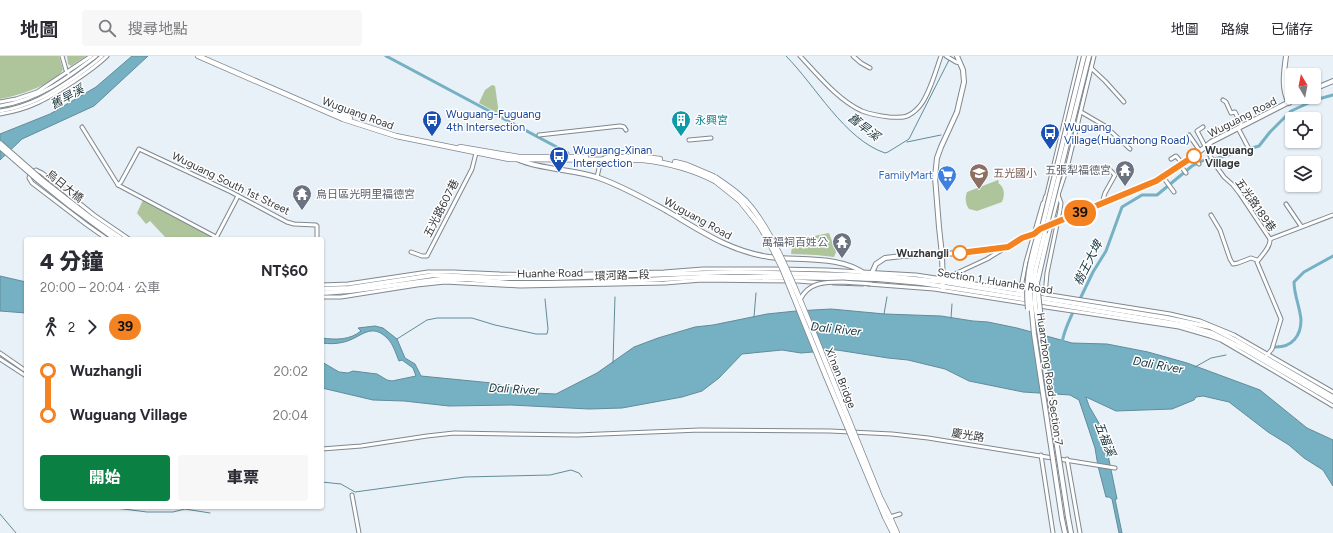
<!DOCTYPE html>
<html lang="zh-TW">
<head>
<meta charset="utf-8">
<style>
	body { margin:0; font-family:Figtree,"Noto Sans TC",sans-serif; background:#f7f7f7; color:#2b2b33; height:100vh; display:flex; flex-direction:column; font-size:15px; white-space:nowrap }
	* { box-sizing:border-box; margin:0 }
	p { font-size:13px; color:#7c7c81 }
	.icon { flex:none; width:22px; height:22px; fill:none; stroke:currentColor; stroke-width:2; stroke-linecap:round; stroke-linejoin:round }
	.map { position:relative; flex:1; overflow:hidden }
	.side { position:absolute; left:24px; top:181px; width:300px; height:272px; display:flex; flex-direction:column; background:#fff; border-radius:4px; box-shadow:0 1px 3px #0004 }
	.side>* { flex:none }
	.badge { padding:0 8px; border-radius:13px; font-size:14px; line-height:26px }
	.needle { width:26px; rotate:350deg }
	.controls { position:absolute; left:1285px; top:12px; display:grid; gap:8px }
	.controls a { display:grid; place-items:center; width:36px; height:36px; border-radius:4px; background:#fff; box-shadow:0 1px 3px #0004; font-size:20px }
	.map>.badge { position:absolute; translate:-50% -50%; box-shadow:0 0 0 2px #fff }
	.legs { display:flex; align-items:center; gap:6px; height:44px; padding:0 16px; font-size:13px }
	.legs p { margin-inline-start:auto }
	.summary { display:flex; align-items:center; justify-content:space-between; height:68px; padding:0 16px }
	h1 { font-size:22px; font-weight:800; line-height:30px }
	.cta { display:flex; gap:8px; margin-top:auto; padding:8px 16px }
	.cta a { flex:1; height:46px; border-radius:4px; background:#0b8043; color:#fff; font-size:16px; font-weight:800; line-height:46px; text-align:center }
	.cta a+a { background:#f7f7f7; color:#2b2b33 }
	ul { padding:0 16px; list-style:none }
	li { display:flex; align-items:center; gap:14px; height:44px; font-size:15px }
	li i { display:grid; place-items:center; width:6px; height:100%; margin:0 5px; background:currentColor }
	li i::after { content:''; width:10px; height:10px; margin:-5px; border:3px solid; border-radius:50%; background:#fff }
	li p { margin-inline-start:auto }
	li:first-child i { background:linear-gradient(#0000 50%,currentColor 0) }
	li:last-child i { background:linear-gradient(currentColor 50%,#0000 0) }
	header { display:flex; align-items:center; gap:24px; box-sizing:border-box; height:56px; padding:0 20px; background:#fff; border-bottom:1px solid #e1e1e2 }
	header strong { font-size:19px }
	nav { display:flex; gap:22px; margin-inline-start:auto; font-size:14px }
	.search { width:280px; height:36px; background:#f7f7f7; display:flex; align-items:center; gap:10px; box-sizing:border-box; padding:0 14px; border-radius:4px; color:#7c7c81; font-size:15px }
	.map>svg:first-child { display:block }
</style>
</head>
<body>
<header>
<strong>地圖</strong>
<div class="search"><svg class="icon" aria-label="search" viewBox="0 0 24 24"><circle cx="10" cy="10" r="6"/><path d="M15 15l6 6"/></svg>搜尋地點</div>
<nav><a>地圖</a><a>路線</a><a>已儲存</a></nav>
</header>
<div class="map">
<svg width="1333" height="477" viewBox="0 0 1333 477">
	<rect width="100%" height="100%" fill="#e8f0f8"/>
	<g fill="#aec49a">
		<path d="M0,0H59L63,14C53,29 17,40 0,43Z"/>
		<polygon points="67,0 86,0 71,10 68,8"/>
		<polygon points="492,29 495,30 499,58 479,47 485,34"/>
		<path d="M998,124L999,126L998,127C1005,131 1005,139 1002,146L977,155L969,153C965,147 965,142 967,136Z"/>
		<polygon points="143,144 212,181 212,183 167,183 150,165 146,168 137,157"/>
		<path d="M829,177L836,196L834,201L816,199L791,198L792,190C805,181 814,180 829,177Z"/>
	</g>
	<g fill="#76b0c3" stroke="#628c9a">
		<polygon points="132,0 148,0 94,50 22,83 0,104 0,78 50,58 96,31"/>
		<polygon points="0,220 26,226 26,257 0,255"/>
		<path d="M831,253L885,258L941,260L973,265L988,266L1017,272L1072,287L1107,288L1148,296L1187,307L1260,334L1307,372L1333,384V430L1323,414L1304,402L1289,389L1268,376L1229,346L1203,340L1196,341L1194,344L1172,353L1116,355L1086,341L1089,350L1100,369L1101,378L1108,399L1117,443H1115L1122,477H1119L1112,443L1109,441H1106L1098,410L1095,392L1079,344L1070,339L1023,336L969,325L945,313L908,304L888,302L837,294L801,297L782,294L742,298L719,322L702,335L682,341L622,352L589,353L511,349L449,350L404,345L373,344L322,332V306L339,316L348,317L353,315L377,318L387,324L392,325L416,320L413,312L402,304L399,305C396,298 393,288 388,283C371,265 361,282 344,286C337,288 329,288 322,287V282C336,284 350,284 361,275L358,272L375,270L383,272L397,283L405,302L415,308L421,320L492,327L534,337L556,338L597,317L634,291L658,282L695,271L713,269L767,258L796,255Z"/>
	</g>
	<g fill="none" stroke-linecap="round" stroke-linejoin="round">
		<g stroke="#628c9a" stroke-width="1">
			<path d="M786,0C816,30 844,83 885,97L888,96L909,83L949,4"/>
			<polyline points="907,86 941,79"/>
			<polyline points="884,258 887,241"/>
			<polyline points="754,261 756,237"/>
			<polyline points="951,262 952,248"/>
			<polyline points="397,283 427,264 437,262 472,262 495,269 536,278 547,278 548,273 545,243"/>
			<polyline points="613,307 615,241"/>
			<polyline points="1195,311 1211,302 1226,299"/>
			<polyline points="322,426 341,428 355,436 465,421 550,419 571,414 579,417 582,421"/>
			<polyline points="108,451 147,456 173,456 185,453 210,457"/>
			<polyline points="0,458 16,477"/>
		</g>
		<g stroke="#76b0c3" stroke-width="3">
			<polyline points="386,0 568,97"/>
			<polyline points="1079,245 1093,216 1106,195 1122,151 1142,139 1157,139 1192,110 1204,104 1218,102 1259,90 1270,76 1291,55 1315,44 1333,39"/>
			<path d="M1062,287C1064,274 1070,262 1076,250"/>
			<path d="M1276,291C1292,291 1301,280 1301,264C1300,251 1294,239 1294,226L1304,216L1333,200"/>
		</g>
		<g stroke="#80888f" stroke-width="5">
			<g id="minor">
				<polyline points="62,0 66,14 68,17"/>
				<path d="M800,0C818,19 838,44 862,55C870,58 880,60 889,61C903,62 909,62 919,51C929,40 936,14 941,0"/>
				<polyline points="853,0 861,7 870,12"/>
				<polyline points="946,0 956,6 960,7"/>
				<polyline points="1091,12 1105,25 1124,46"/>
				<polyline points="1223,44 1226,46 1231,57 1235,56 1242,70"/>
				<polyline points="0,46 16,43 37,36 91,0"/>
				<path d="M0,50C38,44 66,23 96,0"/>
				<path d="M0,55C31,50 50,38 75,21C84,14 94,8 102,0"/>
				<polyline points="1081,56 1105,70 1130,93"/>
				<path d="M0,58C31,53 47,43 73,26C85,18 97,10 107,0"/>
				<polyline points="82,71 118,129 216,181"/>
				<path d="M1203,71L1197,75L1214,107L1224,121L1233,129L1240,138L1270,183C1271,191 1261,200 1257,206L1281,263L1272,293L1267,299"/>
				<polyline points="1238,72 1249,93"/>
				<polyline points="539,79 620,70 624,71 626,74"/>
				<polyline points="1189,79 1200,95"/>
				<polyline points="689,84 711,82"/>
				<polyline points="1194,100 1199,108"/>
				<polyline points="1171,103 1176,100 1182,107"/>
				<polyline points="1180,109 1186,117"/>
				<polyline points="597,121 601,104 606,101"/>
				<polyline points="1163,121 1174,136"/>
				<polyline points="118,129 121,126 139,93 231,136 287,166 294,168 316,169 317,170 317,183"/>
				<polyline points="1046,142 1080,0"/>
				<polyline points="1102,147 1105,137 1115,119 1107,111"/>
				<polyline points="1286,148 1301,170"/>
				<polyline points="1211,159 1220,174 1230,203 1233,208 1238,207 1251,202 1257,204"/>
				<polyline points="216,182 238,140"/>
				<polyline points="107,183 87,169 32,127 29,122 31,116 36,114 42,117 94,159 129,183"/>
				<polyline points="1270,183 1333,159"/>
				<polyline points="411,196 422,200 427,200 472,113 476,97"/>
				<polyline points="944,223 987,203 1005,192"/>
				<polyline points="834,227 863,228"/>
				<polyline points="868,228 934,233 1029,248"/>
				<polyline points="322,229 348,228 428,216 453,216 500,218 551,219 664,216 703,213 778,213 826,214 916,219 1028,236"/>
				<polyline points="1021,236 1022,226 1026,206 1043,147"/>
				<polyline points="1038,237 1170,258 1200,265 1234,279 1333,336"/>
				<polyline points="1045,239 1047,217 1060,154 1061,147 1058,139 1067,112 1094,0"/>
				<polyline points="322,241 341,241 417,229 445,226 520,230 665,227 702,224 798,225 823,227"/>
				<polyline points="1039,250 1179,271 1210,280 1221,284 1269,312 1333,350"/>
				<polyline points="0,297 26,315"/>
				<polyline points="0,303 26,320"/>
				<polyline points="322,393 361,390 427,380 454,377 577,379 700,374 830,375 892,378 928,382 1115,412"/>
				<polyline points="1041,399 1053,477"/>
				<polyline points="1067,403 1080,477"/>
				<polyline points="352,439 359,477"/>
				<polyline points="890,461 900,458"/>
			</g>
		</g>
		<g stroke="#80888f" stroke-width="6">
			<g id="tertiary">
				<path d="M1286,0C1284,16 1281,33 1289,47"/>
				<polyline points="1314,33 1333,25"/>
				<path d="M519,104C543,114 574,113 599,122C622,130 645,143 667,155C701,175 729,195 769,201C796,205 844,199 866,219"/>
				<polyline points="41,123 91,162 122,183"/>
				<polyline points="39,125 70,150 115,183"/>
				<polyline points="1048,179 1058,139"/>
				<polyline points="1037,181 1046,141"/>
				<polyline points="870,221 876,208 885,202 902,200 961,197 1008,191 1022,182 1034,178 1040,173 1156,125 1194,100 1211,86 1299,41"/>
				<polyline points="322,233 349,232 434,219 500,222 552,222 737,216 885,220 944,226 1029,240"/>
				<polyline points="943,234 942,199 939,171 935,121 937,102 941,91 957,56 964,26 963,14 957,0"/>
				<polyline points="322,237 350,235 441,223 467,223 509,227 550,227 605,226 702,221 778,221 877,223 921,227 1029,244"/>
				<polyline points="1036,241 1167,262 1210,271 1237,285 1333,341"/>
				<polyline points="1036,245 1165,266 1188,270 1212,277 1244,293 1333,345"/>
				<polyline points="1068,461 1071,477"/>
				<polyline points="1062,463 1065,477"/>
			</g>
		</g>
		<g stroke="#80888f" stroke-width="6">
			<g id="secondary">
				<path d="M198,0L343,63L396,80L509,103L643,104C669,107 692,113 715,125"/>
				<polyline points="335,56 350,62"/>
				<polyline points="460,91 519,101 586,101"/>
				<polyline points="609,101 644,101 660,103"/>
				<polyline points="675,106 687,109 713,120"/>
				<polyline points="889,459 897,477"/>
				<polyline points="885,461 893,477"/>
			</g>
		</g>
		<use href="#minor" stroke="#fff" stroke-width="3"/>
		<use href="#tertiary" stroke="#fff" stroke-width="4"/>
		<use href="#secondary" stroke="#fff" stroke-width="4.5"/>
		<g stroke="#80888f" stroke-width="5" stroke-linecap="butt">
			<path id="minor-bridge" d="M800,244C808,226 825,226 843,226C853,227 862,227 871,228"/>
		</g>
		<g stroke="#80888f" stroke-width="6" stroke-linecap="butt">
			<g id="tertiary-bridge">
				<polyline points="0,87 41,123"/>
				<polyline points="0,91 39,125"/>
				<path d="M1028,253C1025,227 1030,205 1037,181"/>
				<polyline points="1044,291 1037,227 1048,179"/>
				<polyline points="1068,461 1035,248 1034,226 1036,212 1089,0"/>
				<polyline points="1062,463 1034,278 1030,236 1032,212 1084,0"/>
			</g>
		</g>
		<g stroke="#80888f" stroke-width="6" stroke-linecap="butt">
			<g id="secondary-bridge">
				<path d="M715,121C728,130 742,139 752,152C778,186 796,235 813,275C835,330 858,386 880,441L889,459"/>
				<polyline points="715,125 740,145 759,169 768,184 782,212 825,318 885,461"/>
			</g>
		</g>
		<use href="#minor-bridge" stroke="#fff" stroke-width="3"/>
		<use href="#tertiary-bridge" stroke="#fff" stroke-width="4"/>
		<use href="#secondary-bridge" stroke="#fff" stroke-width="4.5"/>
	</g>
	<g fill="none" stroke-linecap="round" stroke-linejoin="round">
		<g stroke="#fff" stroke-width="9">
			<polyline id="line-1" points="960,197 1008,191 1022,182 1034,178 1040,173 1156,125 1194,100"/>
		</g>
		<use href="#line-1" stroke="#f58220" stroke-width="6"/>
	</g>
	<defs>
		<g id="bus-pin" transform="scale(1)"><path d="M0 17L-7.5 6A9.5 9.5 0 1 1 7.5 6Z" fill="#1a4fb4" stroke="#fff"/><path d="M-5-6H5V4H4V6H2V4H-2V6H-4V4H-5ZM-3.5-4V0h7V-4ZM-3.5 1.2v1.5H-2V1.2ZM2 1.2v1.5H3.5V1.2Z" fill="#fff"/></g>
		<g id="building-pin" transform="scale(1)"><path d="M0 17L-7.5 6A9.5 9.5 0 1 1 7.5 6Z" fill="#0f9aa8" stroke="#fff"/><path d="M-4-6H4V6H1V3H-1V6H-4ZM-2.5-4.3h1.7v1.8h-1.7ZM.8-4.3h1.7v1.8H.8ZM-2.5-1h1.7V.8h-1.7ZM.8-1h1.7V.8H.8Z" fill="#fff"/></g>
		<g id="temple-pin" transform="scale(1)"><path d="M0 17L-7.5 6A9.5 9.5 0 1 1 7.5 6Z" fill="#6b7280" stroke="#fff"/><path d="M0-6L5-2H3V0L6.5 2.5H4V6H1.5V3h-3V6H-4V2.5H-6.5L-3 0V-2H-5Z" fill="#fff"/></g>
		<g id="school-pin" transform="scale(1)"><path d="M0 17L-7.5 6A9.5 9.5 0 1 1 7.5 6Z" fill="#8d6e63" stroke="#fff"/><path d="M0-5L7-2L0 1L-7-2ZM-4 1L0 2.5L4 1V4Q0 6-4 4Z" fill="#fff"/></g>
		<g id="supermarket-pin" transform="scale(1)"><path d="M0 17L-7.5 6A9.5 9.5 0 1 1 7.5 6Z" fill="#3f7fe0" stroke="#fff"/><path d="M-6-5.5h2.5l.6 2H6L4.5 2H-2.5L-4.4-4H-6ZM-1.5 3.2a1.3 1.3 0 1 0 .1 0ZM3 3.2a1.3 1.3 0 1 0 .1 0Z" fill="#fff"/></g>
	</defs>
	<g fill-rule="evenodd">
		<use href="#bus-pin" x="432" y="64"/>
		<use href="#building-pin" x="681" y="64"/>
		<use href="#bus-pin" x="1050" y="77"/>
		<use href="#bus-pin" x="559" y="100"/>
		<use href="#temple-pin" x="1125" y="114"/>
		<use href="#school-pin" x="979" y="117"/>
		<use href="#supermarket-pin" x="947" y="119"/>
		<use href="#temple-pin" x="302" y="138"/>
		<use href="#temple-pin" x="842" y="186"/>
	</g>
	<g fill="#fff" stroke="#f58220" stroke-width="2">
		<circle cx="1194" cy="100" r="7"/>
		<circle cx="960" cy="197" r="7"/>
	</g>
	<g text-anchor="middle" stroke-width="3" stroke-linejoin="round" paint-order="stroke">
		<g font-size="11" fill="#35383b" stroke="#fff">
			<text transform="translate(358 57) rotate(20)" y="4">Wuguang Road</text>
			<text transform="translate(1242 61) rotate(-27)" y="4">Wuguang Road</text>
			<text transform="translate(231 127) rotate(26)" y="4">Wuguang South 1st Street</text>
			<text transform="translate(65 130) rotate(39)" y="4">烏日大橋</text>
			<text transform="translate(1256 149) rotate(55)" y="4">五光路189巷</text>
			<text transform="translate(441 152) rotate(-63)" y="4">五光路607巷</text>
			<text transform="translate(698 162) rotate(29)" y="4">Wuguang Road</text>
			<text transform="translate(550 217) rotate(-1)" y="4">Huanhe Road</text>
			<text transform="translate(622 219) rotate(-2)" y="4">環河路二段</text>
			<text transform="translate(995 225) rotate(9)" y="4">Section 1, Huanhe Road</text>
			<text transform="translate(841 322) rotate(68)" y="4">Xi'nan Bridge</text>
			<text transform="translate(1050 323) rotate(82)" y="4">Huanzhong Road Section 7</text>
			<text transform="translate(968 379) rotate(9)" y="4">慶光路</text>
		</g>
		<g font-size="11" fill="#164399" stroke="#fff" text-anchor="start">
			<text x="446" y="62">Wuguang-Fuguang<tspan x="446" dy="13">4th Intersection</tspan></text>
			<text x="1064" y="75">Wuguang<tspan x="1064" dy="13">Village(Huanzhong Road)</tspan></text>
			<text x="573" y="98">Wuguang-Xinan<tspan x="573" dy="13">Intersection</tspan></text>
		</g>
		<g font-size="11" fill="#0d838f" stroke="#fff" text-anchor="start">
			<text x="695" y="68">永興宮</text>
		</g>
		<g font-size="11" font-weight="bold" fill="#35383b" stroke="#fff" text-anchor="start">
			<text x="1205" y="98">Wuguang<tspan x="1205" dy="13">Village</tspan></text>
			<text x="949" y="201" text-anchor="end">Wuzhangli</text>
		</g>
		<g font-size="11" fill="#5b616d" stroke="#fff" text-anchor="end">
			<text x="1111" y="118">五張犁福德宮</text>
			<text x="316" y="142" text-anchor="start">烏日區光明里福德宮</text>
			<text x="828" y="190">萬福祠百姓公</text>
		</g>
		<g font-size="11" fill="#785e54" stroke="#fff" text-anchor="start">
			<text x="993" y="121">五光國小</text>
		</g>
		<g font-size="11" fill="#366cbe" stroke="#fff" text-anchor="end">
			<text x="933" y="123">FamilyMart</text>
		</g>
		<g font-size="12" font-style="italic" fill="#16333c" stroke="#fff">
			<text transform="translate(67 41) rotate(-29)" y="4">舊旱溪</text>
			<text transform="translate(864 71) rotate(38)" y="4">舊旱溪</text>
			<text transform="translate(1088 207) rotate(-63)" y="4">樹王大埤</text>
			<text transform="translate(836 273) rotate(6)" y="4">Dali River</text>
			<text transform="translate(1158 309) rotate(10)" y="4">Dali River</text>
			<text transform="translate(514 333) rotate(3)" y="4">Dali River</text>
			<text transform="translate(1105 383) rotate(69)" y="4">五福溪</text>
		</g>
	</g>
</svg>
<div class="controls">
<a><svg class="needle" viewBox="-14 -14 28 28"><path d="M0-13l5 13h-10z" fill="#e53935"/><path d="M0 13l5-13h-10z" fill="#7c7c81"/></svg></a>
<a><svg class="icon" aria-label="locate" viewBox="0 0 24 24"><circle cx="12" cy="12" r="6"/><path d="M12 2v4M12 18v4M2 12h4M18 12h4"/></svg></a>
<a><svg class="icon" aria-label="layers" viewBox="0 0 24 24"><path d="M12 4l9 5-9 5-9-5zM3 14l9 5 9-5"/></svg></a>
</div>
<b class="badge" style="left:1080px;top:157px;background:#f58220;color:#111">39</b>
<section class="side">
<div class="summary"><div><h1>4 分鐘</h1><p>20:00 – 20:04 · 公車</p></div><b>NT$60</b></div>
<div class="legs"><svg class="icon" aria-label="walk" viewBox="0 0 24 24"><circle cx="13" cy="4" r="2"/><path d="M13 8l-2 6 4 7M11 14l-3 7M7 12l3-4h3l4 4"/></svg>2<svg class="icon" aria-label="forward" viewBox="0 0 24 24"><path d="M9 5l7 7-7 7"/></svg><b class="badge" style="background:#f58220;color:#111">39</b></div>
<ul>
<li><i style="color:#f58220"></i><b>Wuzhangli</b><p>20:02</p></li>
<li><i style="color:#f58220"></i><b>Wuguang Village</b><p>20:04</p></li>
</ul>
<div class="cta"><a>開始</a><a>車票</a></div>
</section>
</div>
</body>
</html>
